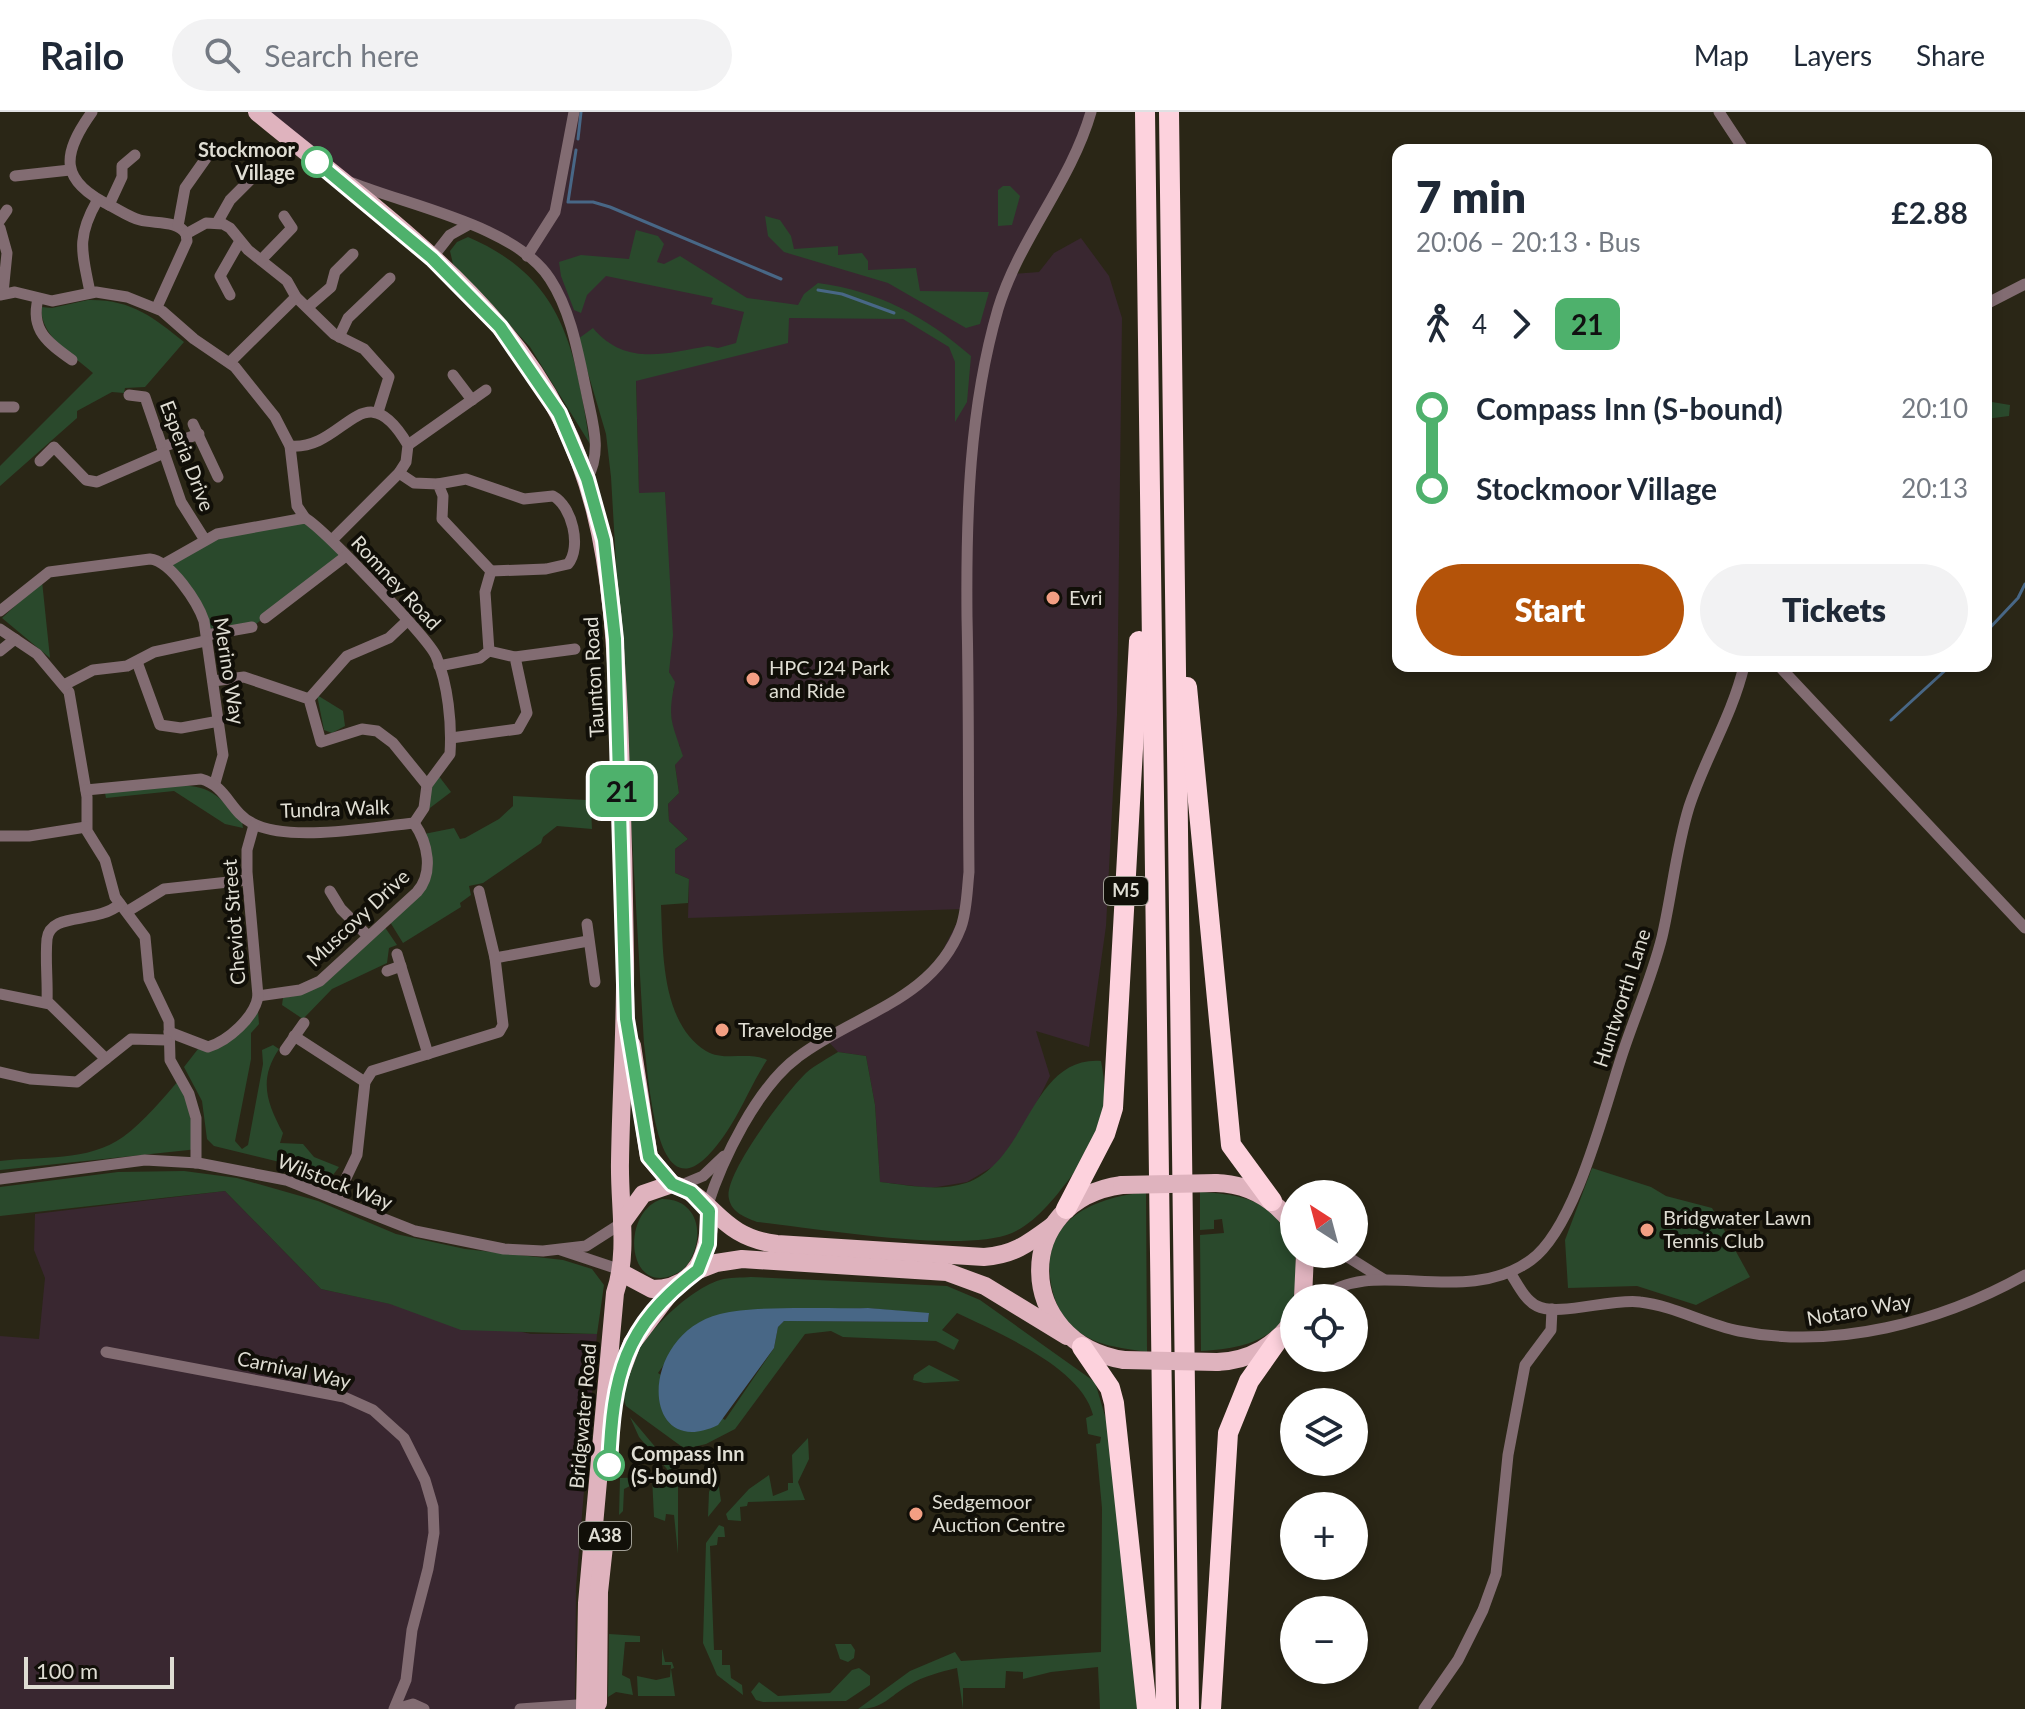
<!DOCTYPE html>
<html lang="en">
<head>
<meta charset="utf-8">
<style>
	body { margin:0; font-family:Lato,sans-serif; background:#f2f2f3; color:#1f2937; height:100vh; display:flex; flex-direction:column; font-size:30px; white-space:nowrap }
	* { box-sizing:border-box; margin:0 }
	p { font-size:26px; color:#747a83 }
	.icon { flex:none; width:44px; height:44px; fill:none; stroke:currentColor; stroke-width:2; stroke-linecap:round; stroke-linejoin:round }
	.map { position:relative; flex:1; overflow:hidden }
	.side { position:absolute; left:1392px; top:32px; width:600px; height:528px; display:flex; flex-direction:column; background:#fff; border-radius:16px; box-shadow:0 4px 12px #0003 }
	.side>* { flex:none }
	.badge { padding:0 16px; border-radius:12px; font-size:28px; line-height:52px }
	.needle { width:52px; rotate:324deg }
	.fabs { position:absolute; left:1280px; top:1068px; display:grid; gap:16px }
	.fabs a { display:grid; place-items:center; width:88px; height:88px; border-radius:50%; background:#fff; box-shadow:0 4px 12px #0003; font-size:40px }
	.scale { position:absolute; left:24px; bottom:20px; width:150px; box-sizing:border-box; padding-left:8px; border:4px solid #dfddd3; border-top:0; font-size:22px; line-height:28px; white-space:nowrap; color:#dfddd3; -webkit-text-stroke:6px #110f08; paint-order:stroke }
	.map>.badge { position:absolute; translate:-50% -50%; box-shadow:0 0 0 4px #fff }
	.legs { display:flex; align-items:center; gap:12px; height:88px; padding:0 24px; font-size:26px }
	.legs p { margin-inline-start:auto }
	.overview { display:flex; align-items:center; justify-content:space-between; height:136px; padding:0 24px }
	h1 { font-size:44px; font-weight:800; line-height:60px }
	.cta { display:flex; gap:16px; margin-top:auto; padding:16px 24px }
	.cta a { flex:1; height:92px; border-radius:48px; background:#b45309; color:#fff; font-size:32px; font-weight:800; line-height:92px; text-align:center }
	.cta a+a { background:#f2f2f3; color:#1f2937 }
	ul { padding:0 24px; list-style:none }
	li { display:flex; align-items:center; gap:28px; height:80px; font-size:30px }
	li i { display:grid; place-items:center; width:12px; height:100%; margin:0 10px; background:currentColor }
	li i::after { content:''; width:20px; height:20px; margin:-10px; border:6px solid; border-radius:50%; background:#fff }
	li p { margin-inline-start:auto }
	li:first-child i { background:linear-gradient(#0000 50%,currentColor 0) }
	li:last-child i { background:linear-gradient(currentColor 50%,#0000 0) }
	header { display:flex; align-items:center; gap:48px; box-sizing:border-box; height:112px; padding:0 40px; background:#fff; border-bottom:2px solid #e0e1e3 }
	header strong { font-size:38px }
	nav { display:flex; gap:44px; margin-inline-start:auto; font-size:28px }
	.search { width:560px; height:72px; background:#f2f2f3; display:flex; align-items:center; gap:20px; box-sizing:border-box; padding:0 28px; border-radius:44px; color:#747a83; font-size:30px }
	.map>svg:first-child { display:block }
</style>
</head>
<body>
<header>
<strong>Railo</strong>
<div class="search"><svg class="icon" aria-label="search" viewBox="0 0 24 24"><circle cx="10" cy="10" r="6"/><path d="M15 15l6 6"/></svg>Search here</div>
<nav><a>Map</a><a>Layers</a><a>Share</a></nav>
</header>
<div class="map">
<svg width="2025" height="1597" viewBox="0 0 2025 1597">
	<rect width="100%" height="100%" fill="#2a2616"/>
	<g fill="#392730">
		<polygon points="257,0 1091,0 1012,162 1039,160 1054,141 1081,126 1109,164 1122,206 1117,603 1106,814 1089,935 1036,919 1050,964 1031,1002 999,1051 967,1070 931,1076 880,1070 875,993 866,944 838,940 826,927 930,863 964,797 688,806 689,767 675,761 675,737 688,727 669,709 668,692 679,681 675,653 680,634 674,626 669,589 674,577 669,560 665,380 639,382 636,268 578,227 550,167 507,130 370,78"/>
		<polygon points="225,1079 321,1177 531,1222 597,1222 576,1475 575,1597 0,1597 0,1224 39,1227 45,1166 34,1138 35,1102"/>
	</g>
	<g fill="#2a492c" fill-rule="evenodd">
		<polygon points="1003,74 1010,74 1020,84 1012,113 998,114 998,78"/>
		<polygon points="765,104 780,108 791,124 794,137 838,134 838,143 862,141 868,149 868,158 916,156 920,179 989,180 980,212 966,216 888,171 784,140 768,124"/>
		<path d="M636,118L658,124L664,132L657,150L664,152L680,144L747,186L798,193L804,182L818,171C878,179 925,204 971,244L967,290L955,310V250L949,235L903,207L789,206L788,231L636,269L639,381L665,380L673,523L669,560L675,570C667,607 672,610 683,644L675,653L679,681L668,692L669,709L688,727L675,737V761L689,767L688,791L661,793C663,839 661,911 706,939C724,950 748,939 767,948C753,969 744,992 731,1013C659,1128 651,985 644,932L611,365L606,322L578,227L593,216C625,254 664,242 708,234L718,236L736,231L744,200L711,192L713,186L606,164L587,183L581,201L574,198L561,164L559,150L581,143L629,147Z"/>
		<path d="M468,125C564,166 575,237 590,332L530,235L453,152L450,139L457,130Z"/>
		<path d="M88,188C131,187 153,205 184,230L145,275L125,276L124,281L112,280L77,299V306L0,374V354L93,261C72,242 41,226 41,195L52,196Z"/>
		<polygon points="1986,289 2010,293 2009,304 1986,307"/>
		<polygon points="305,406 346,444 252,515 207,523 204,509 164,452 205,428"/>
		<polygon points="42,469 50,546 2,506"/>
		<polygon points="317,583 343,599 345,614 332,621 324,618"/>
		<polygon points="438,663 451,680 426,699 433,668"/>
		<path d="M171,673C211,673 216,681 242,710L243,716L225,712L174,679L106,686L105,681Z"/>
		<polygon points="513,684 604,689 591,696 592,717 557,714 543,725 541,731 483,771 469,774 471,783 460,791 461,795 403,831 390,810 424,775 424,722 454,716 460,727 465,726 499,707 513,694"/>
		<polygon points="384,814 397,833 389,836 387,851 332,877 303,907 282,893 283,886 293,884"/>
		<path d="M258,899L259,912L251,921V947L235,1029L242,1037L248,1033L263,952L262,938L273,933L279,937C258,968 267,991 283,1021L280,1031L303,1032L314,1045L339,1055L333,1063L214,1034L207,1027L202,989L184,955L198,937L204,938Z"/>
		<path d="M838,940L866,944L875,993L880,1070C908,1073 938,1080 966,1071C1029,1049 1030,944 1101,949C1110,994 1100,1025 1073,1062C1057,1083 1037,1110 1012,1121C963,1142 815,1116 757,1110C745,1105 732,1101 729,1087C722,1064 788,978 806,961C815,953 827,947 838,940Z"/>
		<path d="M181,966L198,1037L0,1058V1049C40,1044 88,1050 123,1025C145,1009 163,986 181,966Z"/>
		<polygon points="1592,1056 1651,1075 1666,1084 1712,1096 1750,1165 1696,1193 1637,1174 1568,1176 1565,1128"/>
		<polygon points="184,1059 237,1066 318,1089 396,1122 465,1137 563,1148 592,1157 604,1173 597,1222 461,1218 390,1192 321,1177 225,1079 0,1104 0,1075 118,1060"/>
		<path d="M1146,1080L1147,1240C1122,1236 1093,1234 1073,1215C1060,1203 1054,1188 1051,1172C1040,1107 1093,1086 1146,1080Z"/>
		<path d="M1200,1080C1232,1082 1268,1085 1284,1118V1115C1296,1132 1296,1145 1296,1165C1294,1223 1251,1237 1201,1239L1200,1123L1224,1121L1222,1107L1214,1108V1117L1200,1118Z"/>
		<path d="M662,1087C702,1087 706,1131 684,1157C628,1195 617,1101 662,1087Z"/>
		<path d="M751,1165L947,1174L980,1188L1095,1270L1108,1314L1138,1597H1100L1098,1555L1051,1560L1023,1567V1560L1006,1559L1005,1576H963V1597L957,1556C940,1560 924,1564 909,1573C888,1585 884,1597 858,1597L910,1559L955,1540L961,1549L1101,1540L1102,1396L1096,1332L1100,1331L1101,1325L1088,1322L1086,1306L1093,1303C1082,1256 999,1221 957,1201L942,1218L959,1228L954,1238L936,1229L843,1225L831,1219L805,1222L735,1317L706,1332L685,1337L626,1294C609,1252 682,1179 720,1168C729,1165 741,1166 751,1165ZM868,1196L929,1202L928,1210L784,1209L778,1215L774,1236L725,1308L658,1261L687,1220L719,1203Z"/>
		<polygon points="929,1253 957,1267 960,1269 924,1271 913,1268 914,1263"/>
		<polygon points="630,1305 678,1362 678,1442 674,1403 666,1402 665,1409 654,1405 652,1365 673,1364 639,1325"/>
		<polygon points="808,1326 809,1347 798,1370 805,1388 748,1390 747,1394 740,1395 741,1409 728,1408 726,1402 749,1377 769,1363 773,1384 788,1378 788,1371 793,1371 792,1343"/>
		<polygon points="717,1362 721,1389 708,1405 709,1380"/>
		<polygon points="648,1365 624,1377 623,1399 619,1403 620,1366"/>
		<polygon points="719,1413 724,1415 725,1425 718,1425 717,1433 710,1434 714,1538 722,1538 722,1553 730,1553 731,1566 742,1573 743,1583 717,1563 703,1531 706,1431"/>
		<polygon points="609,1522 640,1524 640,1530 625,1530 622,1563 630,1567 633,1583 616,1580 608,1585"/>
		<polygon points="835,1532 851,1532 855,1538 854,1546 848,1550 840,1547"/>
		<polygon points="662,1536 665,1550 672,1550 674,1556 671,1557 675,1584 638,1584 637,1564 656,1568 670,1565 671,1553 662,1553"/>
		<polygon points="859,1556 870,1564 870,1573 846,1589 763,1590 756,1588 751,1580 759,1570 778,1584 830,1581 852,1558"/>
	</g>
	<path fill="#486786" d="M868,1196L929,1201L928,1210L784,1209L778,1215L774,1236L718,1313C640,1351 637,1223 720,1202C757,1193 827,1197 868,1196Z"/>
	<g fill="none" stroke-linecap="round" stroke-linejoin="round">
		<g stroke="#486786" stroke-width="3">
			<polyline points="578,27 581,0"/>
			<polyline points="576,38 568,90 593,90 610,95 781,167"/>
			<polyline points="818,178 842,182 894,201"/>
			<polyline points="1986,520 2018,486 2025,472"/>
			<polyline points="1891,608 1950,554"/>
		</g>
		<g stroke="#826c72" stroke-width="11">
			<path d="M92,0C61,43 59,69 111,94C121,99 129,105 140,108C154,112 178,108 186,122L187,129L157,195"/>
			<polyline points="1719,0 1744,38"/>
			<polyline points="15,64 70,58"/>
			<path d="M353,71C410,94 516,114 550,167C571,199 578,241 586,278C592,310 603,338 587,367"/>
			<polyline points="109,93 122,65 122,54 135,43"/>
			<polyline points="0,108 7,98"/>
			<polyline points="217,111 230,88 251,67"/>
			<polyline points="178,114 185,76 209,42"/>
			<polyline points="0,116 7,141 3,181"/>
			<polyline points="186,122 206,111 223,112 230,116 248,138 287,169 296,185 334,222 364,237 389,265 378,300"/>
			<polyline points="527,144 555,100 574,0"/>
			<polyline points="432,146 450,123 468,113"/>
			<polyline points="261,148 292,116 284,104"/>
			<path d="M90,180C82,140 76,126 97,89"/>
			<polyline points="0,183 15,180 52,189 96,180 127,185 162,199 194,227 235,255 275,305 290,334 297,394 305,406"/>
			<polyline points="230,183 220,164 240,129"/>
			<path d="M38,187C30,218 48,231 72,248"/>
			<polyline points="1986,192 2025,172"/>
			<polyline points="309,194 331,175 335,160 353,142"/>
			<polyline points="339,225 348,206 390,166"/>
			<polyline points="230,250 296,185"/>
			<polyline points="453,263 472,288"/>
			<polyline points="129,283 145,285 181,390 205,428"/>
			<polyline points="0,295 14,295"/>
			<polyline points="193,312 218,365"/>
			<polyline points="408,333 486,278"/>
			<path d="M290,334C345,339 363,256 408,333L406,350L399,361L332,428"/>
			<polyline points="162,335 199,322"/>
			<polyline points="40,349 54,335 86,368 97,370 164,341"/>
			<polyline points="399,361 414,371 438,372 443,384 442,407 491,459 485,480 489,539 480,546 439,554"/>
			<path d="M438,372L466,367L524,387L553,384C572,394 582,435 568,452L546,457L491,459"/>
			<path d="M164,452L217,422L305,406C323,416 428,526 436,544C448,572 452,612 450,642L427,673L424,696L414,711"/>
			<path d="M0,499L49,460L150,447C171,449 198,491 204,509L223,643L215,671"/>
			<polyline points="265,506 346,444"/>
			<polyline points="0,517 37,542 69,580 87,685 87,719 105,748 115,785 145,825 149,867 169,909 170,948 189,982 196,1006 196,1051"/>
			<polyline points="207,523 252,515"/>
			<polyline points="0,539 15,527"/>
			<polyline points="515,545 575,537"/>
			<polyline points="137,550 160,613 181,616 219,609"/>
			<polyline points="1779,554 2025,816"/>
			<polyline points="213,569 244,565 309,587 321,630 362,617 377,619 393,631 427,673"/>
			<polyline points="64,573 93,558 127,554 154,540 205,529"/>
			<polyline points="309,587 347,544 389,526 407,509"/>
			<polyline points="451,626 518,617 527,601 515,545 489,539"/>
			<path d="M86,678L201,667C227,674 230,700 252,711C288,731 372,715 414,711"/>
			<polyline points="0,724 29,724 86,715"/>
			<polyline points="330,779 341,797 368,824"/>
			<polyline points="128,799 164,777 247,768"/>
			<polyline points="587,812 595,870"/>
			<polyline points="397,842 428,942"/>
			<polyline points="495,846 588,829"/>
			<polyline points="387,859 401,854"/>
			<polyline points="0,882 50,892 106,947"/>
			<path d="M258,884L300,878L320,869L417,780C434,761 428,731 414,711"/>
			<path d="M47,890C48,869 45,848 47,827C50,799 96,813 120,792"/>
			<path d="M169,920L208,935C228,929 255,905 258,884L247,760V738L254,713"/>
			<polyline points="294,924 365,970"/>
			<polyline points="285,938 304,911"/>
			<polyline points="0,960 30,967 77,970 131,927 166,928"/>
			<polyline points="0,1067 145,1048 198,1051 286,1068 415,1119 504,1137 543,1139 586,1134 622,1111"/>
			<polyline points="679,1074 703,1064 724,1044"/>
			<polyline points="336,1087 357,1043 365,970 372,959 499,920 503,913 495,846 479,779"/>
			<path d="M707,1095C722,1048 757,975 798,945C854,902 933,889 961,815C967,798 967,778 969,760C968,675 969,590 967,505C966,402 969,297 998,197C1019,127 1071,70 1091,0"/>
			<polyline points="561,1138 621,1158"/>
			<polyline points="1343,1142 1383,1167"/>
			<path d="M1511,1162C1518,1173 1525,1188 1537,1194C1558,1205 1612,1186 1640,1190C1674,1194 1705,1212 1739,1219C1835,1238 1941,1210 2025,1163"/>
			<path d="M1323,1186C1370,1143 1464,1197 1531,1148C1576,1115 1605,994 1623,940C1636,901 1652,865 1662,825C1672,782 1676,737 1689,695C1705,646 1732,604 1744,554"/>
			<polyline points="106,1240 344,1285 373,1298 404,1326 425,1368 433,1395 434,1421 428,1457 412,1518 406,1568 394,1597"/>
			<polyline points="396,1597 413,1592 424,1597"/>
			<polyline points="520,1597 591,1592"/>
			<polyline points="1424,1597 1458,1548 1483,1498 1496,1462 1508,1343 1525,1253 1551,1218 1552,1197"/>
		</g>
		<g stroke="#dfb3be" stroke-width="18">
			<path d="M257,0C339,68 431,133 500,215C602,335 612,456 619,606C622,685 624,765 625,845C626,913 621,981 620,1050C619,1093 629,1140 615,1181L587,1491L585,1597"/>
			<polyline points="632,933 649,1045 672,1072"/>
			<path d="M1216,1071C1249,1072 1275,1087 1294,1114"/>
			<path d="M1122,1073C1011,1088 1014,1231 1124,1248"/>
			<path d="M622,1111L643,1082L672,1072C715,1085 718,1125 777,1132L984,1145C1014,1143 1029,1131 1052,1114"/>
			<polyline points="698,1158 716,1151 742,1147 947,1160 985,1174 1067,1224"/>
			<path d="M622,1161L652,1177C698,1177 710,1140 709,1099"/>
			<polyline points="1303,1186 1305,1142"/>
			<path d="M1217,1250C1249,1249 1278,1233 1294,1206"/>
			<polyline points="615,1276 632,1231 676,1173"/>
			<polyline points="598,1591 599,1480 605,1425"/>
		</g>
		<g stroke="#fdd2dd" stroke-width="20">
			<polyline points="1145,0 1166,1597"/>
			<polyline points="1169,0 1189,1597"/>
			<polyline points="1187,575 1231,1033 1272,1089"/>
			<polyline points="1066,1097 1105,1022 1113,996 1139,529"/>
			<polyline points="1082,1235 1110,1276 1114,1291 1147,1597"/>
			<polyline points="1211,1597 1228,1321 1249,1269 1280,1225"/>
		</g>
		<g stroke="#dfb3be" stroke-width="18">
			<polyline points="1122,1073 1216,1071"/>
			<polyline points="1124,1248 1217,1250"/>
		</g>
	</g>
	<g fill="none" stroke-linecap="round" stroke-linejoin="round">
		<g stroke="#fff" stroke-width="18">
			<path id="line-1" d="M317,50L432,146L500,215L559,301L587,367L604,428L615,527L626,907L649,1045L672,1072L691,1080L709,1099L708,1132L698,1158C623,1215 613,1263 609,1353"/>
		</g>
		<use href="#line-1" stroke="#4eb16c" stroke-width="12"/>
	</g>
	<g fill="#fff" stroke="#4eb16c" stroke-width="4">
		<circle cx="317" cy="50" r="14"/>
		<circle cx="609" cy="1353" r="14"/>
	</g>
	<g fill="#f39f83" stroke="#110f08" stroke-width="3">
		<circle cx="1053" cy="486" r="8"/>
		<circle cx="753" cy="567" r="8"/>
		<circle cx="722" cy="918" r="8"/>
		<circle cx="1647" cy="1118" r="8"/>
		<circle cx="916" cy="1402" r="8"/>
	</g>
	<g text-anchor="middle" stroke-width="8" stroke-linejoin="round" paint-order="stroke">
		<g fill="#110f08" stroke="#a19f96" stroke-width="2">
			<rect x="1104" y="765" width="44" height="28" rx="6"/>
			<rect x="579" y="1410" width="52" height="28" rx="6"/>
		</g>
		<g font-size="18" font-weight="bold" fill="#dfddd3">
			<text x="1126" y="785">M5</text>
			<text x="605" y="1430">A38</text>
		</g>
		<g font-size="20" font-weight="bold" fill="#dfddd3" stroke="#110f08" text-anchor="end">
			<text x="295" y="45">Stockmoor<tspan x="295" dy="23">Village</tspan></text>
			<text x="631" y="1349" text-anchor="start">Compass Inn<tspan x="631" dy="23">(S-bound)</tspan></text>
		</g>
		<g font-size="20" fill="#dfddd3" stroke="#110f08">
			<text transform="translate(187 344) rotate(69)" y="7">Esperia Drive</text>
			<text transform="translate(396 471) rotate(47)" y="7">Romney Road</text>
			<text transform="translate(229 559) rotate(81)" y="7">Merino Way</text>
			<text transform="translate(594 565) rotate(-93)" y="7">Taunton Road</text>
			<text transform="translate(335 697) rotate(-2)" y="7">Tundra Walk</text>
			<text transform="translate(358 806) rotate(-43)" y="7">Muscovy Drive</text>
			<text transform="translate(234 810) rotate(-94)" y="7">Cheviot Street</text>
			<text transform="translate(1622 886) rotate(-72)" y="7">Huntworth Lane</text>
			<text transform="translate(335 1070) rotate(21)" y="7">Wilstock Way</text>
			<text transform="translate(1859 1198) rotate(-10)" y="7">Notaro Way</text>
			<text transform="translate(294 1258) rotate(12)" y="7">Carnival Way</text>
			<text transform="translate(583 1304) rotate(-85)" y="7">Bridgwater Road</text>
		</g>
		<g font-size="20" fill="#dfddd3" stroke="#110f08" text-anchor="start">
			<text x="1069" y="493">Evri</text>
			<text x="769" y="563">HPC J24 Park<tspan x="769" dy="23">and Ride</tspan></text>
			<text x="738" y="925">Travelodge</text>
			<text x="1663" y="1113">Bridgwater Lawn<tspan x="1663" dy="23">Tennis Club</tspan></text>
			<text x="932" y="1397">Sedgemoor<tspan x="932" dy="23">Auction Centre</tspan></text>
		</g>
	</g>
</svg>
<div class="fabs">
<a><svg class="needle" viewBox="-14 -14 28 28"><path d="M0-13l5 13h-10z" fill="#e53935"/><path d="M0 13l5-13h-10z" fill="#747a83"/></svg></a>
<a><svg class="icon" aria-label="locate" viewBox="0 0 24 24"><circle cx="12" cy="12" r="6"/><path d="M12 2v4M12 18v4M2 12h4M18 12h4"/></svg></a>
<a><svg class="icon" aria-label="layers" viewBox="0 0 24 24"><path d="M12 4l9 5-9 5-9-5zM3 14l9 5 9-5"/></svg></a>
<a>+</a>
<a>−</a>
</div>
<div class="scale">100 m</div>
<b class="badge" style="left:622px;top:679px;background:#4eb16c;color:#111">21</b>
<section class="side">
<div class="overview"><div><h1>7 min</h1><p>20:06 – 20:13 · Bus</p></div><b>£2.88</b></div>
<div class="legs"><svg class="icon" aria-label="walk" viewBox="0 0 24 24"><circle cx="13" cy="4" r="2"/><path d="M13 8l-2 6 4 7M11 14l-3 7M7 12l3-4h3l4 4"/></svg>4<svg class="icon" aria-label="forward" viewBox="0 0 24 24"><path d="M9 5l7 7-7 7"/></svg><b class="badge" style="background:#4eb16c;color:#111">21</b></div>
<ul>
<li><i style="color:#4eb16c"></i><b>Compass Inn (S-bound)</b><p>20:10</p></li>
<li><i style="color:#4eb16c"></i><b>Stockmoor Village</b><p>20:13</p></li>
</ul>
<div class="cta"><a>Start</a><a>Tickets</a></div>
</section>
</div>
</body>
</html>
